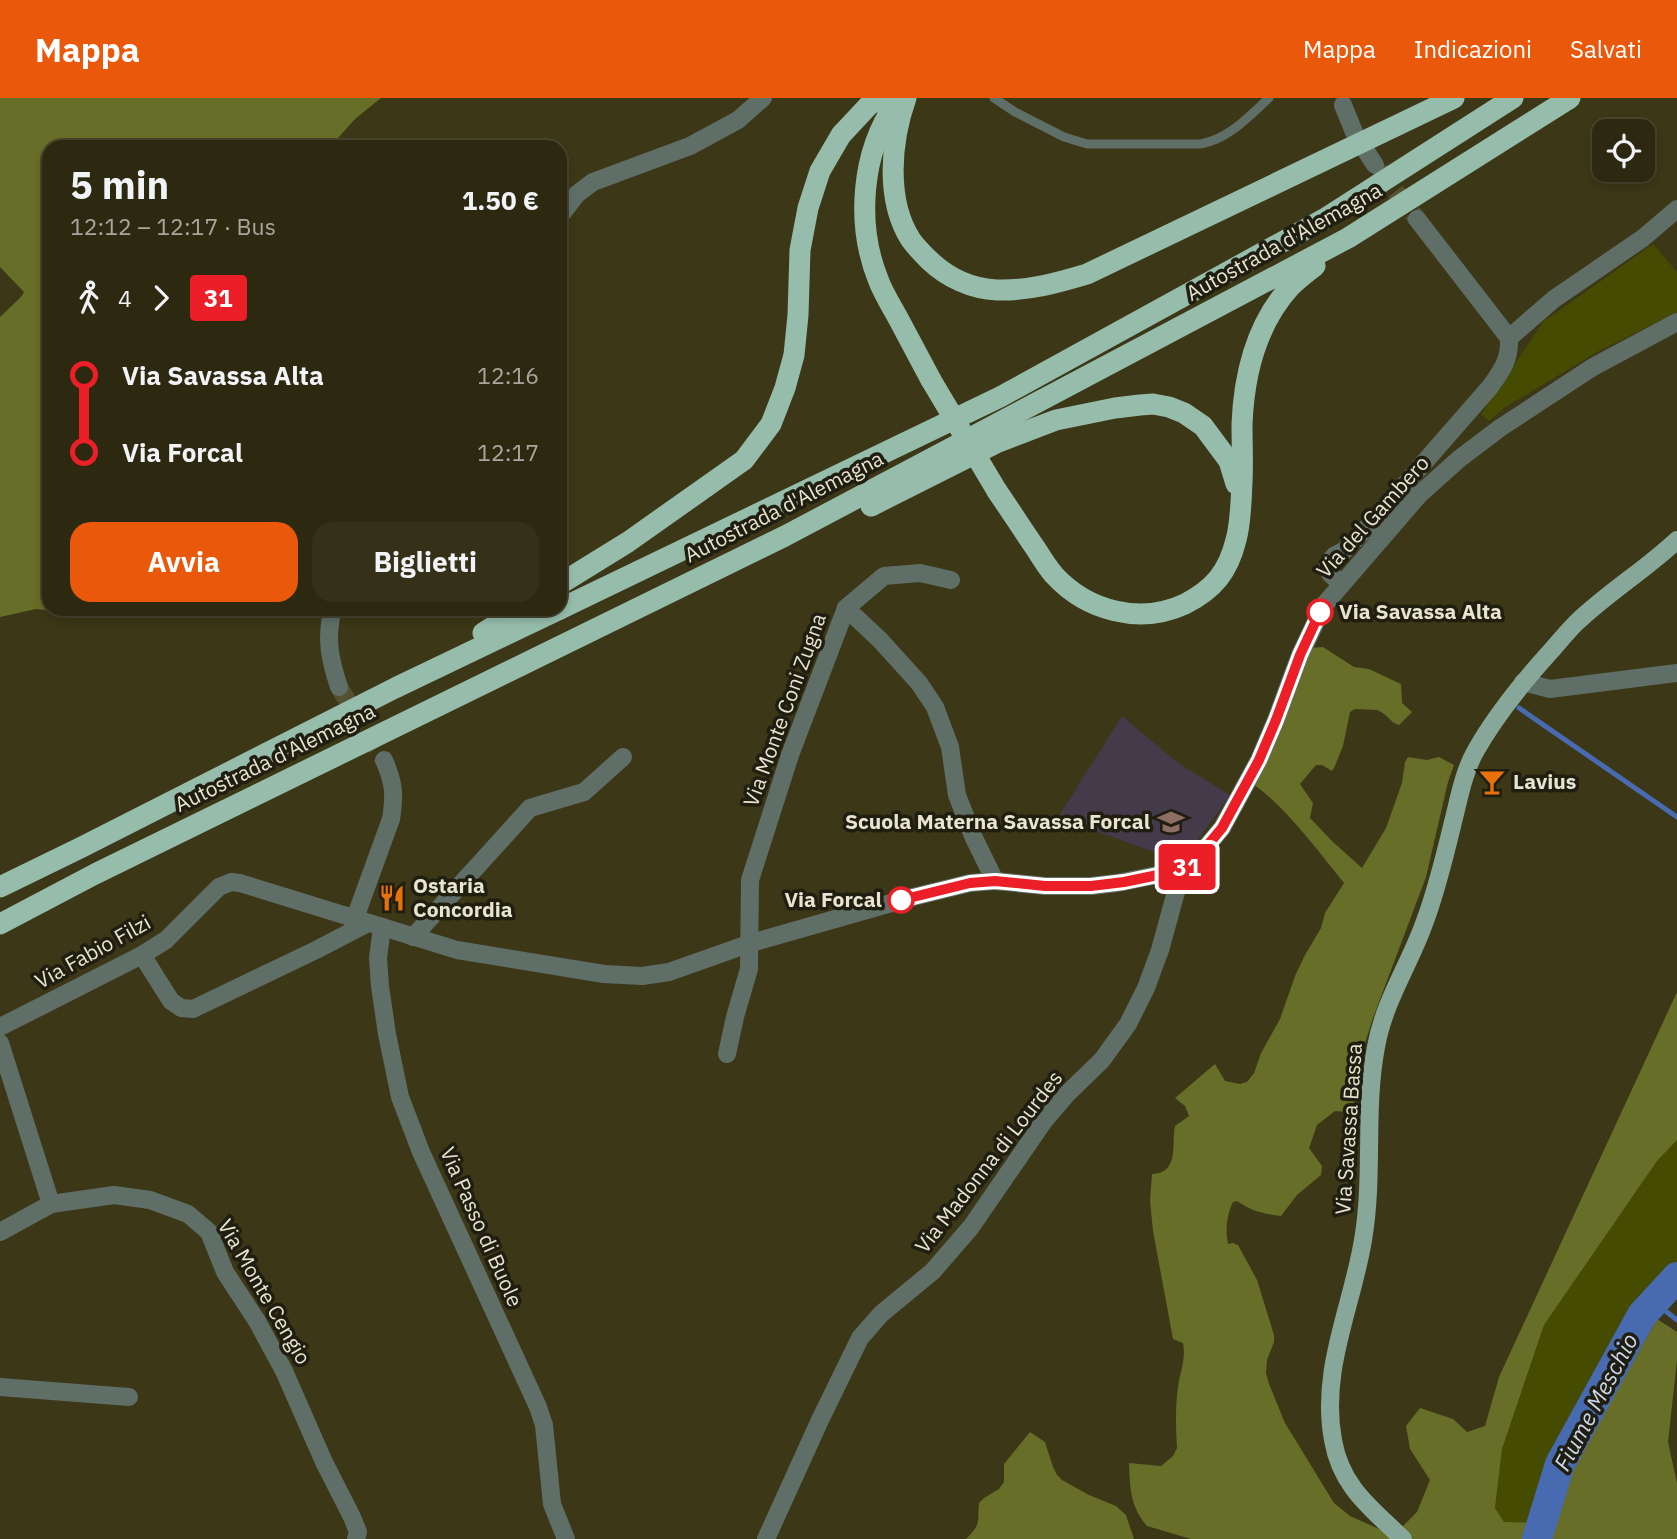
<!DOCTYPE html>
<html lang="it">
<head>
<meta charset="utf-8">
<style>
	body { margin:0; font-family:"IBM Plex Sans",sans-serif; background:#353119; color:#f1f3f6; height:100vh; display:flex; flex-direction:column; font-size:26px; white-space:nowrap }
	* { box-sizing:border-box; margin:0 }
	p { font-size:23px; color:#a7a69f }
	.icon { flex:none; width:38px; height:38px; fill:none; stroke:currentColor; stroke-width:2; stroke-linecap:round; stroke-linejoin:round }
	.map { position:relative; flex:1; overflow:hidden }
	.panel { position:absolute; left:42px; top:42px; width:525px; height:476px; display:flex; flex-direction:column; background:#2d2910; border-radius:21px; box-shadow:0 4px 10px #0003,0 0 0 2px #484530 }
	.panel>* { flex:none }
	.badge { padding:0 14px; border-radius:5px; font-size:24px; line-height:46px }
	.tools { position:absolute; left:1592px; top:21px; display:grid; gap:14px }
	.tools a { display:grid; place-items:center; width:63px; height:63px; border-radius:14px; background:#2d2910; box-shadow:0 4px 10px #0003,0 0 0 2px #484530; font-size:35px }
	.map>.badge { position:absolute; translate:-50% -50%; box-shadow:0 0 0 4px #fff }
	.legs { display:flex; align-items:center; gap:10px; height:77px; padding:0 28px; font-size:23px }
	.legs p { margin-inline-start:auto }
	.headline { display:flex; align-items:center; justify-content:space-between; height:119px; padding:0 28px }
	h1 { font-size:38px; font-weight:700; line-height:52px }
	.action { display:flex; gap:14px; margin-top:auto; padding:14px 28px }
	.action a { flex:1; height:80px; border-radius:21px; background:#ea580c; color:#fff; font-size:28px; font-weight:700; line-height:80px; text-align:center }
	.action a+a { background:#353119; color:#f1f3f6 }
	ul { padding:0 28px; list-style:none }
	li { display:flex; align-items:center; gap:24px; height:77px; font-size:26px }
	li i { display:grid; place-items:center; width:10px; height:100%; margin:0 9px; background:currentColor }
	li i::after { content:''; width:18px; height:18px; margin:-9px; border:5px solid; border-radius:50%; background:#2d2910 }
	li p { margin-inline-start:auto }
	li:first-child i { background:linear-gradient(#0000 50%,currentColor 0) }
	li:last-child i { background:linear-gradient(currentColor 50%,#0000 0) }
	header { display:flex; align-items:center; gap:42px; box-sizing:border-box; height:98px; padding:0 35px; background:#ea580c; color:#fff }
	header strong { font-size:33px }
	nav { display:flex; gap:38px; margin-inline-start:auto; font-size:24px }
	.map>svg:first-child { display:block }
</style>
</head>
<body>
<header>
<strong>Mappa</strong>
<nav><a>Mappa</a><a>Indicazioni</a><a>Salvati</a></nav>
</header>
<div class="map">
<svg width="1677" height="1441" viewBox="0 0 1677 1441">
	<rect width="100%" height="100%" fill="#3c3716"/>
	<polygon fill="#433a4a" points="1122,618 1178,665 1230,697 1182,764 1068,723 1057,721"/>
	<g fill="#454b00">
		<polygon points="1653,146 1677,174 1677,214 1599,253 1504,310 1489,323 1481,316 1543,224"/>
		<polygon points="1677,1042 1677,1163 1627,1220 1547,1370 1532,1425 1504,1424 1495,1410 1502,1351 1544,1227 1657,1063"/>
	</g>
	<g fill="#676e27">
		<polygon points="0,0 381,0 355,21 330,49 49,49 49,511 73,511 68,514 36,511 0,519 0,219 21,199 24,194 0,169"/>
		<path d="M1323,549L1354,569L1369,571L1401,586L1402,605L1412,614L1399,627L1394,625L1383,615L1377,612L1355,611L1350,614L1343,648L1334,670L1332,673L1322,667H1316L1300,686L1313,705L1310,720L1332,743L1362,770L1386,730L1402,685L1405,664L1408,659L1427,662L1439,659L1454,667L1448,684L1426,779L1373,920L1363,951L1360,966L1358,1015L1335,1013L1317,1027L1309,1050L1322,1068L1321,1077L1297,1097L1281,1118C1264,1116 1251,1113 1237,1103L1233,1104C1227,1116 1225,1132 1228,1146L1233,1145L1238,1147L1257,1182L1274,1237V1244L1267,1262L1266,1275L1269,1286L1285,1325L1334,1405L1350,1418L1370,1427L1388,1435L1397,1434L1417,1414L1430,1382L1410,1351L1406,1328L1420,1310L1453,1321L1467,1334L1485,1328L1499,1279L1677,894V1042L1657,1063L1544,1227L1502,1351L1495,1410L1504,1424L1556,1425L1570,1367L1623,1282L1657,1221L1677,1234V1262L1668,1344L1677,1385V1441H1191L1147,1428C1130,1408 1130,1390 1129,1365L1161,1368L1173,1358L1177,1350C1176,1331 1175,1308 1178,1289C1180,1273 1186,1263 1183,1245L1173,1241L1153,1133L1150,1103L1152,1076C1180,1075 1171,1046 1175,1028L1189,1018L1185,1008L1175,1000L1215,966L1225,983L1240,986L1247,984L1254,975L1261,955L1280,921L1295,878L1305,857L1321,830L1325,815L1344,785C1318,753 1286,709 1253,686L1282,630L1310,550Z"/>
		<path d="M1030,1334L1045,1344L1053,1369L1057,1377L1062,1382L1089,1397L1116,1408L1126,1417L1134,1441H966C982,1425 977,1425 979,1405L984,1400L999,1391L1004,1384V1366Z"/>
	</g>
	<g fill="none" stroke-linecap="round" stroke-linejoin="round">
		<g stroke="#486ab1" stroke-width="5">
			<polyline points="1519,610 1677,719"/>
			<polyline points="1654,1204 1677,1222"/>
		</g>
		<polyline stroke="#486ab1" stroke-width="30" points="1537,1441 1560,1366 1642,1217 1677,1179"/>
		<g stroke="#565132" stroke-width="18" stroke-dasharray="18 9" stroke-linecap="butt">
			<polyline points="1379,72 1417,121"/>
			<polyline points="339,589 384,662"/>
		</g>
		<path stroke="#5f6f68" stroke-width="9" d="M994,0L1015,14L1064,39L1087,46H1201C1230,40 1248,19 1269,0"/>
		<g stroke="#5f6f68" stroke-width="18">
			<polyline points="1343,7 1354,34"/>
			<polyline points="1366,53 1375,67"/>
			<polyline points="560,118 577,96 593,84 690,48 738,22 763,0"/>
			<polyline points="1509,240 1554,201 1643,140 1677,111"/>
			<path d="M1342,485C1333,478 1327,477 1328,465L1334,458L1345,452L1366,431L1490,289C1502,272 1510,262 1509,240L1417,121"/>
			<polyline points="846,510 880,542 919,585 935,609 950,649 957,697 973,738 995,783"/>
			<path d="M333,511C325,540 330,562 339,589"/>
			<polyline points="1523,584 1550,591 1677,575"/>
			<path d="M355,820L391,721C395,696 394,685 384,662"/>
			<polyline points="382,829 378,860 380,888 387,936 400,999 421,1054 538,1309 544,1327 552,1406 566,1441"/>
			<polyline points="413,839 530,710 584,694 623,659"/>
			<polyline points="142,857 171,903 181,910 193,911 316,852 368,825"/>
			<polyline points="0,929 142,857 166,842 219,789 231,784 240,785 457,852 604,876 642,878 669,874 751,845 909,800 970,785 995,783 1045,788 1091,788 1117,785 1182,772 1191,767 1222,730 1259,662 1276,622 1300,557 1324,507 1419,397 1459,361 1500,330 1593,269 1677,224"/>
			<polyline points="0,945 51,1106"/>
			<polyline points="727,956 735,919 749,871 750,782 790,657 846,510 884,478 920,475 951,482"/>
			<polyline points="0,1134 51,1106 114,1097 150,1102 188,1116 209,1134 225,1174 257,1223 284,1273 324,1364 352,1419 358,1434 356,1441"/>
			<polyline points="0,1289 129,1299"/>
			<polyline points="766,1441 820,1322 860,1240 881,1216 933,1173 971,1129 1044,1023 1068,995 1102,962 1128,926 1146,890 1160,852 1182,772"/>
		</g>
		<path stroke="#86a799" stroke-width="18" d="M1403,1441C1371,1410 1341,1389 1333,1342C1320,1272 1352,1209 1363,1142C1374,1078 1364,1012 1376,949C1384,903 1410,866 1425,823C1437,791 1445,757 1453,724C1459,701 1463,676 1475,654C1495,618 1522,585 1550,554C1558,545 1567,534 1576,525C1607,495 1645,472 1677,442"/>
		<g stroke="#96bdac" stroke-width="21">
			<path d="M906,0C891,42 885,102 911,142C916,149 923,156 929,162C947,179 971,191 997,192C1028,193 1057,185 1087,176L1454,0"/>
			<path d="M896,5C861,54 856,126 878,181C883,195 891,207 898,220C909,241 920,261 931,282"/>
			<path d="M997,393C1010,412 1023,432 1036,451C1041,459 1047,469 1054,477C1087,513 1140,527 1185,506C1214,491 1228,474 1236,442C1241,424 1241,403 1242,384C1243,365 1242,345 1242,326C1244,276 1257,225 1291,188C1298,181 1307,174 1315,168"/>
			<polyline points="871,408 996,345 1056,322 1115,310 1140,307 1153,306 1169,309 1184,315 1203,328 1229,363 1236,386"/>
			<polyline points="560,486 628,444 744,362 771,326 785,290 794,257 798,217 800,152 808,110 820,73 841,37 869,7 882,0"/>
			<polyline points="560,511 1000,299 1324,121 1513,0"/>
			<polyline points="483,535 521,511"/>
			<polyline points="0,789 82,749 395,590 560,511"/>
			<polyline points="0,826 95,776 785,438 1348,140 1570,0"/>
		</g>
		<polyline stroke="#96bdac" stroke-width="21" points="931,282 997,393"/>
	</g>
	<g fill="none" stroke-linecap="round" stroke-linejoin="round">
		<g stroke="#fff" stroke-width="16">
			<polyline id="line-1" points="901,802 970,785 995,783 1045,788 1091,788 1124,784 1182,772 1191,767 1222,730 1259,662 1276,622 1300,557 1320,514"/>
		</g>
		<use href="#line-1" stroke="#ec1f29" stroke-width="10"/>
	</g>
	<defs>
		<g id="bar-bare" transform="scale(2.1)"><path d="M-6-5H6L.8 .8V4.5H3.5V6h-7V4.5H-.8V.8Z" fill="#e8710a" stroke="#201e10" stroke-width="2.5" paint-order="stroke"/></g>
		<g id="school-bare" transform="scale(2.1)"><path d="M0-5L7-2L0 1L-7-2ZM-4 1L0 2.5L4 1V4Q0 6-4 4Z" fill="#8d6e63" stroke="#201e10" stroke-width="2.5" paint-order="stroke"/></g>
		<g id="restaurant-bare" transform="scale(2.1)"><path d="M-5-6h1v4h1v-4h1v4h1v-4h1v5L-1.5 .5V6h-2V.5L-5-1ZM5-6V6H3V1.5H1.5Q1.5-4 5-6Z" fill="#e8710a" stroke="#201e10" stroke-width="2.5" paint-order="stroke"/></g>
	</defs>
	<g fill-rule="evenodd">
		<use href="#bar-bare" x="1492" y="684"/>
		<use href="#school-bare" x="1171" y="724"/>
		<use href="#restaurant-bare" x="392" y="800"/>
	</g>
	<g fill="#fff" stroke="#ec1f29" stroke-width="3.5">
		<circle cx="1320" cy="514" r="12"/>
		<circle cx="901" cy="802" r="12"/>
	</g>
	<g text-anchor="middle" stroke-width="7" stroke-linejoin="round" paint-order="stroke">
		<g font-size="21" fill="#e7e4d1" stroke="#201e10">
			<text transform="translate(1284 144) rotate(-29)" y="7">Autostrada d'Alemagna</text>
			<text transform="translate(784 409) rotate(-27)" y="7">Autostrada d'Alemagna</text>
			<text transform="translate(1373 419) rotate(-48)" y="7">Via del Gambero</text>
			<text transform="translate(785 612) rotate(-70)" y="7">Via Monte Coni Zugna</text>
			<text transform="translate(275 660) rotate(-26)" y="7">Autostrada d'Alemagna</text>
			<text transform="translate(93 854) rotate(-29)" y="7">Via Fabio Filzi</text>
			<text transform="translate(1349 1031) rotate(-86)" y="7">Via Savassa Bassa</text>
			<text transform="translate(989 1064) rotate(-52)" y="7">Via Madonna di Lourdes</text>
			<text transform="translate(481 1129) rotate(66)" y="7">Via Passo di Buole</text>
			<text transform="translate(264 1194) rotate(60)" y="7">Via Monte Cengio</text>
		</g>
		<g font-size="21" font-weight="bold" fill="#e7e4d1" stroke="#201e10" text-anchor="start">
			<text x="1339" y="521">Via Savassa Alta</text>
			<text x="882" y="809" text-anchor="end">Via Forcal</text>
		</g>
		<g font-size="21" font-weight="bold" fill="#e7e4d1" stroke="#201e10" text-anchor="start">
			<text x="1513" y="691">Lavius</text>
			<text x="1150" y="731" text-anchor="end">Scuola Materna Savassa Forcal</text>
			<text x="413" y="795">Ostaria<tspan x="413" dy="24">Concordia</tspan></text>
		</g>
		<g font-size="23" font-style="italic" fill="#cdd8ec" stroke="#201e10">
			<text transform="translate(1596 1304) rotate(-62)" y="8">Fiume Meschio</text>
		</g>
	</g>
</svg>
<div class="tools">
<a><svg class="icon" aria-label="locate" viewBox="0 0 24 24"><circle cx="12" cy="12" r="6"/><path d="M12 2v4M12 18v4M2 12h4M18 12h4"/></svg></a>
</div>
<b class="badge" style="left:1187px;top:769px;background:#ec1f29;color:#fff">31</b>
<section class="panel">
<div class="headline"><div><h1>5 min</h1><p>12:12 – 12:17 · Bus</p></div><b>1.50 €</b></div>
<div class="legs"><svg class="icon" aria-label="walk" viewBox="0 0 24 24"><circle cx="13" cy="4" r="2"/><path d="M13 8l-2 6 4 7M11 14l-3 7M7 12l3-4h3l4 4"/></svg>4<svg class="icon" aria-label="forward" viewBox="0 0 24 24"><path d="M9 5l7 7-7 7"/></svg><b class="badge" style="background:#ec1f29;color:#fff">31</b></div>
<ul>
<li><i style="color:#ec1f29"></i><b>Via Savassa Alta</b><p>12:16</p></li>
<li><i style="color:#ec1f29"></i><b>Via Forcal</b><p>12:17</p></li>
</ul>
<div class="action"><a>Avvia</a><a>Biglietti</a></div>
</section>
</div>
</body>
</html>
